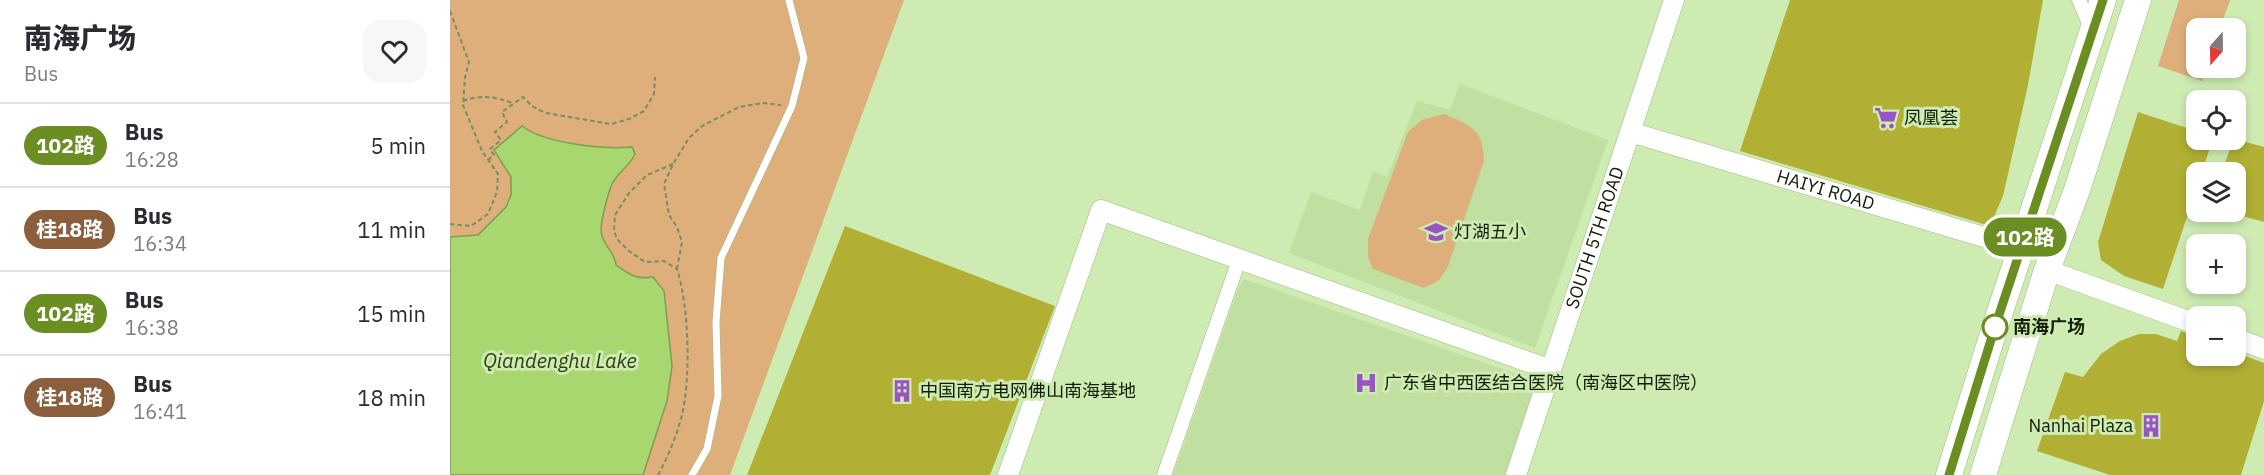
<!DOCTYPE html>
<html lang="en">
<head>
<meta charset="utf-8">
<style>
	body { margin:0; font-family:"IBM Plex Sans","Noto Sans SC",sans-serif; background:#f7f7f7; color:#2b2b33; height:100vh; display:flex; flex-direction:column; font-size:22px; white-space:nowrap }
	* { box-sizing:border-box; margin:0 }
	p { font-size:20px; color:#7c7c81 }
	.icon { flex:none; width:33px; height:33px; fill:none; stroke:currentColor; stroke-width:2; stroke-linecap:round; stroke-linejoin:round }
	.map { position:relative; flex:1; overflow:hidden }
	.panel { display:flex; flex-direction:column; background:#fff; width:450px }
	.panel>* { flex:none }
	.badge { padding:0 12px; border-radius:20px; font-size:21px; line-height:39px }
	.needle { width:39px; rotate:200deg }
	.tools { position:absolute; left:1736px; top:18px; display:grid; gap:12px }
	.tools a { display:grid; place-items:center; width:60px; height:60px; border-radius:12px; background:#fff; box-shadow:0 3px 9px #0003; font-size:30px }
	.map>.badge { position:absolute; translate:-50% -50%; box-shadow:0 0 0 3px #fff }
	.round { display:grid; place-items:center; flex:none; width:63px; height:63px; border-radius:18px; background:#f7f7f7 }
	.head { display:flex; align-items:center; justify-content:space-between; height:102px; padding:0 24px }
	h1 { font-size:28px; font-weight:800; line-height:45px }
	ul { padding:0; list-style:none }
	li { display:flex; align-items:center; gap:18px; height:84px; padding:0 24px; border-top:2px solid #e1e1e2 }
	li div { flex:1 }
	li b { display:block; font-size:22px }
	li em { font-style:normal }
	li .badge { min-width:66px; font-weight:700; text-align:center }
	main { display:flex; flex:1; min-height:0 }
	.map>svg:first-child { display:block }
</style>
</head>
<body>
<main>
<section class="panel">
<div class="head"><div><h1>南海广场</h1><p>Bus</p></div><a class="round"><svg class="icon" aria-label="heart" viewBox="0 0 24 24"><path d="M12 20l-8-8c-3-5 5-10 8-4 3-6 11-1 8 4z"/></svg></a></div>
<ul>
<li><span class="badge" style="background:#6b8e23;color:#fff">102路</span><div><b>Bus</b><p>16:28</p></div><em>5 min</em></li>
<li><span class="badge" style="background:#8b5e3c;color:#fff">桂18路</span><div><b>Bus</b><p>16:34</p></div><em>11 min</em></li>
<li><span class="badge" style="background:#6b8e23;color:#fff">102路</span><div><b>Bus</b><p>16:38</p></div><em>15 min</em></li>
<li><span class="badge" style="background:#8b5e3c;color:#fff">桂18路</span><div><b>Bus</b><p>16:41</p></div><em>18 min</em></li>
</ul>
</section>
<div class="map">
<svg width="1814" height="475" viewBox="0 0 1814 475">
	<rect width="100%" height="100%" fill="#ceebb1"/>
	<g fill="#c0dfa0">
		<polygon points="1010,84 1158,140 1085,348 839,253 861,192 910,210 923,171 937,177 967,101 1000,110"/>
		<polygon points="794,279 1069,375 1084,392 1056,475 723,475 788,289"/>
	</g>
	<g fill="#deaf7b">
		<polygon points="0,0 454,0 280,475 0,475"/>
		<polygon points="1729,0 1780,0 1770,28 1746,28 1746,68 1756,68 1752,81 1708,66"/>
		<path d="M994,114C1021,126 1033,128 1034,161L997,269L988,281L974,288L923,269L918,257V239L958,132L972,120Z"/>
	</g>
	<path fill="#a8d770" stroke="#7b9f51" stroke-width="1.5" d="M72,126C93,143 155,150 182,147L185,154C180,166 168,172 162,184C158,193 151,220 151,231C152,245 165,252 166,265C179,274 186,280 203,277L214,291L222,366L217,401L193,475H0V237L28,235L56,207L61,195V177L44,150Z"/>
	<g fill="#b1b034">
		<polygon points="1340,0 1593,0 1578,85 1553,196 1540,226 1290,151"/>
		<polygon points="1688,112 1746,131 1746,140 1757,140 1761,145 1752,172 1746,172 1746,190 1713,289 1674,276 1651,260 1648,242"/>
		<polygon points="1785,139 1814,147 1814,222 1785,214 1785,172 1772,172 1783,140"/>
		<polygon points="395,226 605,306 540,475 297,475"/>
		<polygon points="1731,331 1746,337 1746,356 1785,356 1785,352 1814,363 1814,401 1791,475 1660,475 1587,451 1615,372 1633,377 1651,354 1670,341 1689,334 1706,334 1727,341"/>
	</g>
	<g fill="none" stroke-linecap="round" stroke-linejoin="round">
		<g stroke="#9fb982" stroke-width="8">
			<polyline id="lane" points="242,475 257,449 268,396 266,322 271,258 342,106 354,58 339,0"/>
		</g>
		<g stroke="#9fb982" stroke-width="15">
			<g id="street">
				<polyline points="1629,0 1641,28"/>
				<polyline points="714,475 789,260"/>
			</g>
		</g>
		<g stroke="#9fb982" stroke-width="21">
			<g id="secondary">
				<path id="s1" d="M1180,132L1571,248"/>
				<polyline points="1597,270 1746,324"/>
				<polyline points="1785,338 1814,349"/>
				<polyline points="558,475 651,210 1101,370"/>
				<path id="s2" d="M1066,475L1224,0"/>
			</g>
		</g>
		<g stroke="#9fb982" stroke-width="27">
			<g id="highway">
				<polyline points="1499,475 1545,327 1653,0"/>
				<polyline points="1533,475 1597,270 1627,190 1688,0"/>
			</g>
		</g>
		<g stroke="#798d64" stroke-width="2" stroke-dasharray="4.5 3" stroke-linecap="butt">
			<polyline points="0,11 19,62 15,77 13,105 32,151 48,174 47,192 38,214 21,226 0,224"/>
			<path d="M13,101C33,94 44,97 63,103"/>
			<polyline points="38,160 44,155 40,149 51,140 45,132 57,122 52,112 73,97 82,106 95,113 161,124 179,119 194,111 204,94 205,77"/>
			<polyline points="227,269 232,242 227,227 219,215 214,184 223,164 239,138 252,126 289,107 313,103 331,105"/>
			<path d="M208,475C218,457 227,435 232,415C241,377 239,306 227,269L214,261L195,262L179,251L167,239L164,231L165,215L179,193L197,175L223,164"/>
		</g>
		<use href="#lane" stroke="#fff" stroke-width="7"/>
		<use href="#street" stroke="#fff" stroke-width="14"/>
		<use href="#secondary" stroke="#fff" stroke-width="20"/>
		<use href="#highway" stroke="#fff" stroke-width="26"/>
	</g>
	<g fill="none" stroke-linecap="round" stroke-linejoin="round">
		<g stroke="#fff" stroke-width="14">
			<polyline id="line" points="1499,475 1545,327 1653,0"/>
		</g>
		<use href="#line" stroke="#6b8e23" stroke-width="9"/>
	</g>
	<defs>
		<g id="supermarket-bare" transform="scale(1.8)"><path d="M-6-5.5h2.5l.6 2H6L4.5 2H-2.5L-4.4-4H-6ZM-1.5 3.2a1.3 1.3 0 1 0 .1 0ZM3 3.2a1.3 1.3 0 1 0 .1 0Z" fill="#9853c7" stroke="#ceebb1" stroke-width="2.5" paint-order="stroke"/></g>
		<g id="school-bare" transform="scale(1.8)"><path d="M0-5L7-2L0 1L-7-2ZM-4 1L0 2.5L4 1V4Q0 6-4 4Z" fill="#9853c7" stroke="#ceebb1" stroke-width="2.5" paint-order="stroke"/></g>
		<g id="hospital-bare" transform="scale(1.8)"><path d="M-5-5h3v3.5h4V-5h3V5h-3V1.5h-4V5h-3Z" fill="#9853c7" stroke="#ceebb1" stroke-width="2.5" paint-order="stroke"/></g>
		<g id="building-bare" transform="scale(1.8)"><path d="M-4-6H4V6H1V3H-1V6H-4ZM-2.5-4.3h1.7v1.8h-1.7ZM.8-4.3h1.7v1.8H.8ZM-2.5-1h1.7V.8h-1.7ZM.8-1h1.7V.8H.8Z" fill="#9853c7" stroke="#ceebb1" stroke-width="2.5" paint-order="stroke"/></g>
	</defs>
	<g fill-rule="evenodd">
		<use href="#supermarket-bare" x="1436" y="118"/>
		<use href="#school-bare" x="986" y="232"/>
		<use href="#hospital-bare" x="916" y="383"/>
		<use href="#building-bare" x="452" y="391"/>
		<use href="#building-bare" x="1701" y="426"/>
	</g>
	<circle fill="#fff" stroke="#6b8e23" stroke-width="3" cx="1545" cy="327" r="12"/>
	<g text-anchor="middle" stroke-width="6" stroke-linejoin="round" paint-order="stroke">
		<g font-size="18" fill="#131d08" stroke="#ceebb1" text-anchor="start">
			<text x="1454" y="124">凤凰荟</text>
			<text x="1004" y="238">灯湖五小</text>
			<text x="934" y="389">广东省中西医结合医院（南海区中医院）</text>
			<text x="470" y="397">中国南方电网佛山南海基地</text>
			<text x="1683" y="432" text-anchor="end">Nanhai Plaza</text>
		</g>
		<g font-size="18" fill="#131d08" stroke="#ceebb1">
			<text dy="6" stroke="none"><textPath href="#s1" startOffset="204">HAIYI ROAD</textPath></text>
			<text dy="6" stroke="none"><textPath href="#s2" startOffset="250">SOUTH 5TH ROAD</textPath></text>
		</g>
		<g font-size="18" font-weight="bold" fill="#131d08" stroke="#ceebb1" text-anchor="start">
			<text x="1563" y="333">南海广场</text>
		</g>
		<g font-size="20" font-style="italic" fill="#2d3f15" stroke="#ceebb1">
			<text x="110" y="368">Qiandenghu Lake</text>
		</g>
	</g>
</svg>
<div class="tools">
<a><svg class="needle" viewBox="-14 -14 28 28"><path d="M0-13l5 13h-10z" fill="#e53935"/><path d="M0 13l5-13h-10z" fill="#7c7c81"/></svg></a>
<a><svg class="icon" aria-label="locate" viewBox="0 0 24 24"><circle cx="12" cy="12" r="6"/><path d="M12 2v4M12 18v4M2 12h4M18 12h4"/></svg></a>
<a><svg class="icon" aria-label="layers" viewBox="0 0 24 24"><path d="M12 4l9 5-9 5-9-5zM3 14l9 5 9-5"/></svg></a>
<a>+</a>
<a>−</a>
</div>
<b class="badge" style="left:1575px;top:237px;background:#6b8e23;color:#fff">102路</b>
</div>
</main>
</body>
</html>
